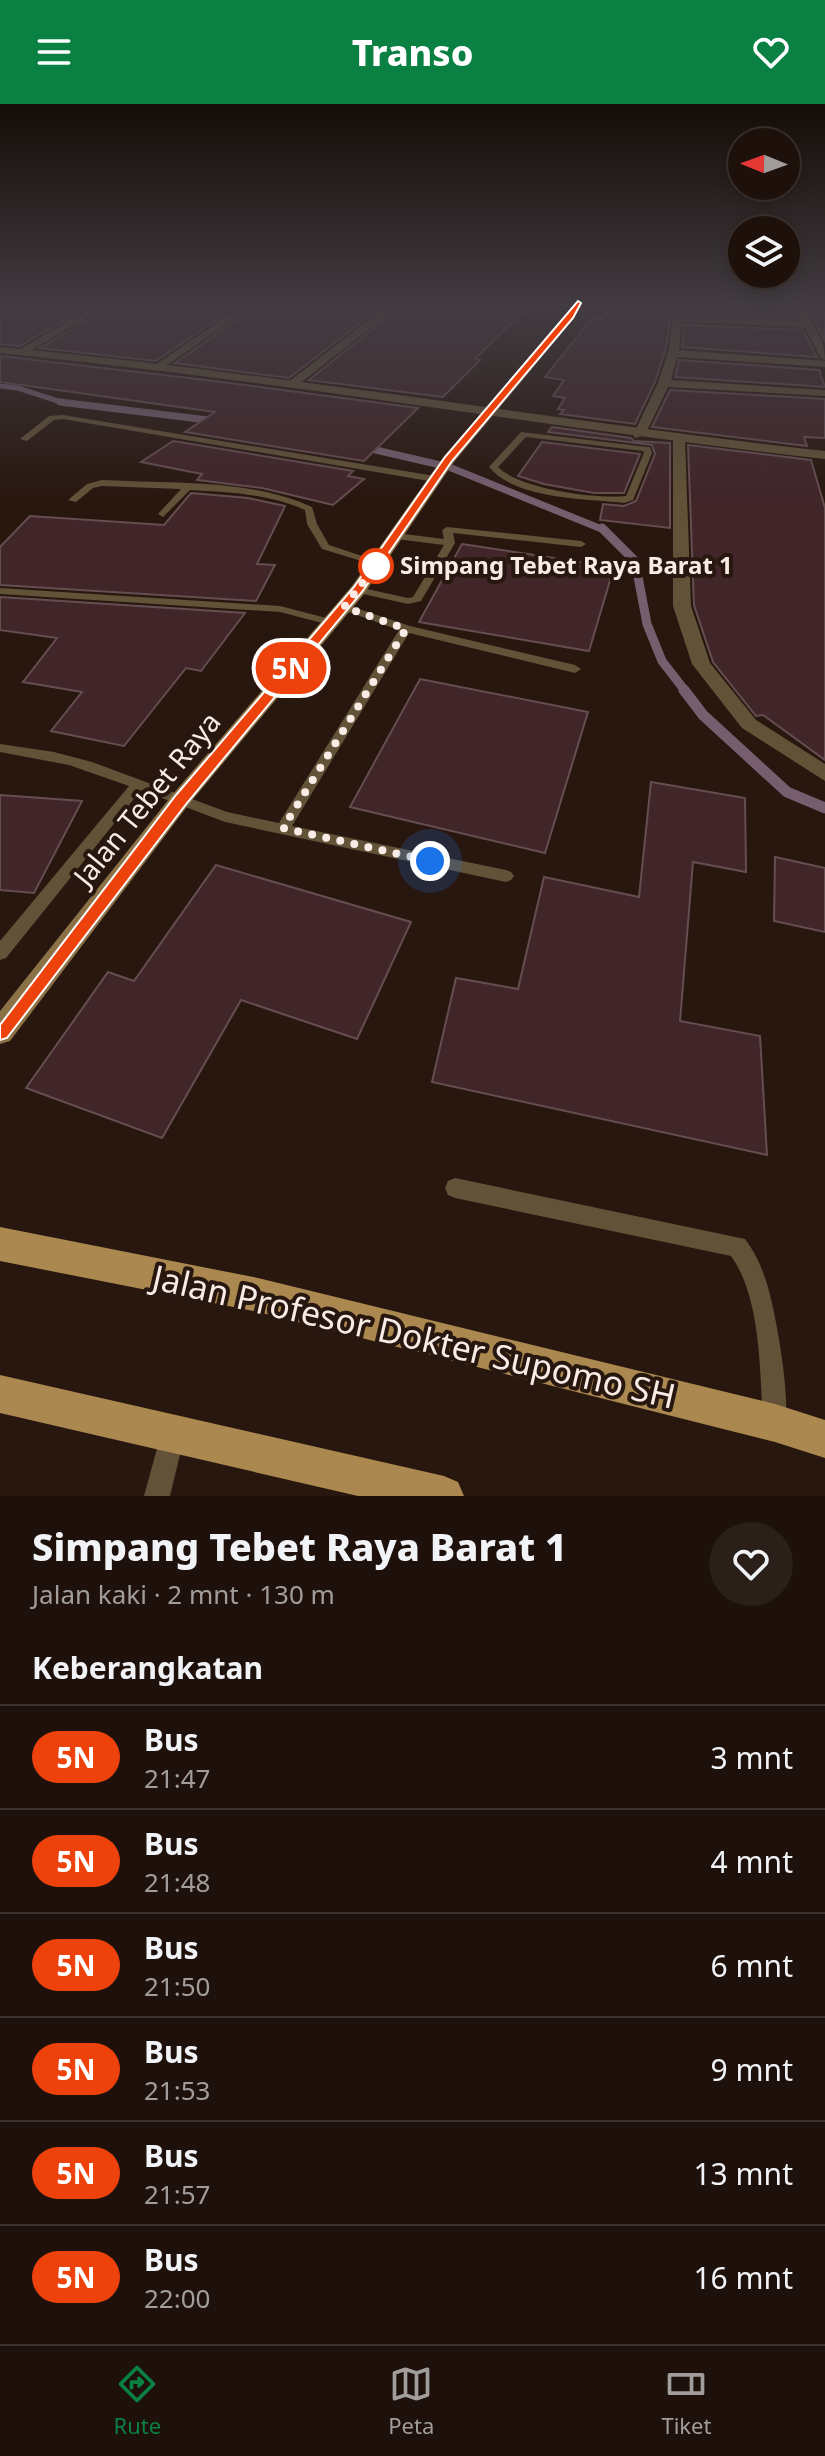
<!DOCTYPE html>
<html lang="id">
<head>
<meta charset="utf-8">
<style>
	body { margin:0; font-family:"Noto Sans",sans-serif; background:#2b1f19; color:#f1f3f6; height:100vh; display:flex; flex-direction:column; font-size:30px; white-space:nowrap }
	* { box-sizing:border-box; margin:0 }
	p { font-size:26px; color:#a19d9d }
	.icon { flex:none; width:44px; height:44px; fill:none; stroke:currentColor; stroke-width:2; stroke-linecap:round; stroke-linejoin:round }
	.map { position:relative; height:1392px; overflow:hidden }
	.drawer { display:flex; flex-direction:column; background:#1e110b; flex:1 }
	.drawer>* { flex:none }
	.badge { padding:0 16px; border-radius:26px; font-size:28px; line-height:52px }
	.needle { width:52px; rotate:271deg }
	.controls { position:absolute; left:728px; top:24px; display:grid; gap:16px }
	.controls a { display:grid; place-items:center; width:72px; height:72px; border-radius:50%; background:#1e110b; box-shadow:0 4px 20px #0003,0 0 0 2px #3c312c; font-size:40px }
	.you { position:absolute; width:40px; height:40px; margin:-20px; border:6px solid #fff; border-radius:50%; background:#1a73e8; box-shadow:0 0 0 12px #1a73e833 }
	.map>.badge { position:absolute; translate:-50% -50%; box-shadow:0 0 0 4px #fff }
	h2 { padding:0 32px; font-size:30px; line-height:72px }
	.round { display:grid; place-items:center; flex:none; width:84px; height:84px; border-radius:42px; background:#2b1f19 }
	.summary { display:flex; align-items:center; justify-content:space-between; height:136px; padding:0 32px }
	h1 { font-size:38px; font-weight:800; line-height:60px }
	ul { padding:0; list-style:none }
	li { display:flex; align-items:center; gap:24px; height:104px; padding:0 32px; border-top:2px solid #3c312c }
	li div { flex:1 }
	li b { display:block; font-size:30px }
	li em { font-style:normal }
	li .badge { min-width:88px; font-weight:700; text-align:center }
	header { display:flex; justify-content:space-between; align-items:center; height:104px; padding:0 32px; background:#0b8043; color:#fff; font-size:36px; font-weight:800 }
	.dock { display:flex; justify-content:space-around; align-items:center; height:112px; border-top:2px solid #3c312c; background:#1e110b; font-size:22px; color:#a19d9d }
	.dock a { display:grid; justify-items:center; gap:4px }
	.dock .current { color:#0b8043 }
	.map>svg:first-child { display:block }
</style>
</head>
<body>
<header><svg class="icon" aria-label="menu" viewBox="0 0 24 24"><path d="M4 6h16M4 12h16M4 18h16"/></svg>Transo<svg class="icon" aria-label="heart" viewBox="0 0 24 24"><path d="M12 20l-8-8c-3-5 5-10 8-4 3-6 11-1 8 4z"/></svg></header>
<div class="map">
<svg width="825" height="1392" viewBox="0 0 825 1392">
	<rect width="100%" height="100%" fill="#28170f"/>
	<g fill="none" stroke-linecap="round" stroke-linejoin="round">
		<polyline stroke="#765e6f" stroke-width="5" points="0,282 18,284 67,300"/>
		<g stroke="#765e6f" stroke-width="7">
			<polyline points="60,298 216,317"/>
			<polyline points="363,343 449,363 604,426"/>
		</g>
		<polyline stroke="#765e6f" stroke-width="9" points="602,424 635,457 647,520 662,557 686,588"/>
		<polyline stroke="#765e6f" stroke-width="11" points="684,586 703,611 787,688 825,704"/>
	</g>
	<g fill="#402529" stroke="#654d50" stroke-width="2">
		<polygon points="125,199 242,199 156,257 40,244 100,209 107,209"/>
		<polygon points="261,199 386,199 289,274 175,259"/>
		<polygon points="405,199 532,199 475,255 480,256 443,293 309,276"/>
		<polygon points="619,199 785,199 795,214 671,211 666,244 655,278 635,320 560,310 564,306 558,305 565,294 553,292 564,276 545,273 592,214 603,215 610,204 616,205"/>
		<polygon points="802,199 825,199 825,238 819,225"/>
		<polygon points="0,202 47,205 78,208 20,242 0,240"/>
		<polygon points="684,221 803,226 817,253 682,243"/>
		<polygon points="0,252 206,276 418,304 364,357 185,328 215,308 0,278"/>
		<polygon points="679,256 819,266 825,283 675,273"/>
		<polygon points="670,286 825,295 825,334 804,333 807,342 652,323"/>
		<polygon points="552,323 631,334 634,337 670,339 670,424 600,416 603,400 624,402 636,397 655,350 652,341 548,328"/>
		<polygon points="173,337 353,367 348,372 364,375 333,401 262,384 197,376 202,370 141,358"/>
		<polygon points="542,338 640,350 624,389 594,389 544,380 518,372"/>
		<polygon points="688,341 811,356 825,404 825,656 763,611 756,612 713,558 694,501"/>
		<polygon points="191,389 248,394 285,402 257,460 275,461 256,497 0,481 0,443 30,412 164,421"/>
		<polygon points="462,440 614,463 589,547 419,518"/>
		<polygon points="0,493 245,509 201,567 186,564 124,642 51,627 82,588 23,578 57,534 0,526"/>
		<polygon points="420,575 588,608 545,749 350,703"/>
		<polygon points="651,678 745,694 746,768 693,758 680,917 760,932 767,1051 432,978 456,874 518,885 544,773 639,793"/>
		<polygon points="0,691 82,697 34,789 0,786"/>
		<polygon points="775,753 825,764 825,828 774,817"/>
		<polygon points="216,761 411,818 357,935 241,896 162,1034 26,984 108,868 134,877"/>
	</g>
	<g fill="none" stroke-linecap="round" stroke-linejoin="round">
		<g fill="#625238" fill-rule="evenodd">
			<polygon points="63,311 435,372 439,375 435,378 63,315 54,316 27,337 20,335 49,312"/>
			<path d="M521,328L647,343H650L652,349L633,396L624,399C583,394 517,396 489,363ZM526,333L643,347L644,349L626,392C595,395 520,385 498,363Z"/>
			<path d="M102,376C171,380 248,374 312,403L317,420L329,441L383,459L378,462L322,445L307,420L305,406C269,390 229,388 190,386L163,413L158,410L181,385L102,382L93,384L76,398L68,396L87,380Z"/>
			<polygon points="447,423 581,437 586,440 581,443 453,429 455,439 421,497 408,500 354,488 353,486 358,483 408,494 413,493 444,441 396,435 391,432 396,429 444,435 442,426"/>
			<polygon points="0,484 280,502 334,516 336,518 330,521 280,508 0,490"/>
			<polygon points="344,500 410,522 575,561 581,565 575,569 409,529 292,722 506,766 511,768 514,772 511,776 506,778 225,718 141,686 6,854 0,856 0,837 129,682 69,661 0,648 0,640 54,648 92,658 227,708 279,719 399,526 340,505 339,503"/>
			<path d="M455,1074L745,1135C754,1147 760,1159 765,1174C775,1200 793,1304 784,1328L775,1331L766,1328L763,1319C760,1269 761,1193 731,1152L455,1094L448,1091L445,1084L448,1077Z"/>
			<polygon points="173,1318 182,1321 185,1330 170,1392 144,1392 161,1330 164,1321"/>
		</g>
		<g fill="#625238" fill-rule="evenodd">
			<polygon points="16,199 111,199 23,251 19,250 19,246 87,206"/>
			<polygon points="247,199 258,199 161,265 152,263"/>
			<polygon points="391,199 402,199 295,283 287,283 287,279"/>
			<path d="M788,199H798C811,217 825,234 825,256L820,253L805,223L681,218L679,246L825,257V263L677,253L671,276L825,286V292L668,283L645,331L635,334L633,331L658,279L669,245L673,213L801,217Z"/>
			<polygon points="679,332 685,336 691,502 710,559 756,616 825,660 825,677 742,624 692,560 673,502 673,336"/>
		</g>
		<path fill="#625238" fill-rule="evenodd" d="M0,243C276,269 549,316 825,347V355C549,324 276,276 0,249Z"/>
		<polygon fill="#8b7146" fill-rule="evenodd" points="573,199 583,199 574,215 454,358 364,490 189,700 10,937 0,940 0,907 173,690 352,482 444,352 567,212"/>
		<g fill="#aa8850" fill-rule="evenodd">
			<polygon points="0,1123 258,1174 775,1300 825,1316 825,1354 775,1338 258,1208 0,1157"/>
			<polygon points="0,1271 444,1372 458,1378 464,1392 358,1392 0,1309"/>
		</g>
	</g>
	<linearGradient id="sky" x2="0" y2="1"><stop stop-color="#160d08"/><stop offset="0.51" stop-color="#423c42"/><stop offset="1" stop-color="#423c42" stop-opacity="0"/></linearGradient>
	<rect width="825" height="394" fill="url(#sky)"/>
	<polygon fill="#ee420d" stroke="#fff" stroke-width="2" points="578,197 581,199 573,214 452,357 362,488 187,699 7,934 0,936 0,921 176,691 354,483 445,353"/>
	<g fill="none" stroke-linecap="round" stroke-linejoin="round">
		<polyline stroke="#f9ebe6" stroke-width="8" stroke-dasharray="0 14.4" points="376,462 378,459 344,503 406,525 283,724 430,757"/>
	</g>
	<circle fill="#fff" stroke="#ee420d" stroke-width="4" cx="376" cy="462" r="16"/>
	<g text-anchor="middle" stroke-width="8" stroke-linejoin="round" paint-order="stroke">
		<g font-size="24" font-weight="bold" fill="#f9ebe6" stroke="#28170f" text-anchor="start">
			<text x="400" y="470">Simpang Tebet Raya Barat 1</text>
		</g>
		<g font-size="28" fill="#f9ebe6" stroke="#28170f">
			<text transform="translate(147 695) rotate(-51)" y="10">Jalan Tebet Raya</text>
		</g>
		<g font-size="34" fill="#f9ebe6" stroke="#28170f">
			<text transform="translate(414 1233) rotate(13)" y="12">Jalan Profesor Dokter Supomo SH</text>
		</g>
	</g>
</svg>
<div class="controls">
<a><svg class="needle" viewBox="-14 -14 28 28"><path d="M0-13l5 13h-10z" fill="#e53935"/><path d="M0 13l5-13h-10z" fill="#a19d9d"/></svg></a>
<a><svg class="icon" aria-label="layers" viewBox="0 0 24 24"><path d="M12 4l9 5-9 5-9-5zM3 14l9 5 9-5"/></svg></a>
</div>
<div class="you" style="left:430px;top:757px"></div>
<b class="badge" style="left:291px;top:564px;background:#ee420d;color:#fff">5N</b>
</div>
<section class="drawer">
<div class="summary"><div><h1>Simpang Tebet Raya Barat 1</h1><p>Jalan kaki · 2 mnt · 130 m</p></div><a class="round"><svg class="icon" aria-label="heart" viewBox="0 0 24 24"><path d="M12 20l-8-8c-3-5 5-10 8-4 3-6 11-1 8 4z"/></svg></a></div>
<h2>Keberangkatan</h2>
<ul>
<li><span class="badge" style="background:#ee420d;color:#fff">5N</span><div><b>Bus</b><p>21:47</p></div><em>3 mnt</em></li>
<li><span class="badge" style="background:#ee420d;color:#fff">5N</span><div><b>Bus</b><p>21:48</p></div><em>4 mnt</em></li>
<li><span class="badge" style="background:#ee420d;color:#fff">5N</span><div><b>Bus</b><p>21:50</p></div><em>6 mnt</em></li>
<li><span class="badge" style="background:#ee420d;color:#fff">5N</span><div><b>Bus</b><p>21:53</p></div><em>9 mnt</em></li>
<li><span class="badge" style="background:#ee420d;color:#fff">5N</span><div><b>Bus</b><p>21:57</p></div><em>13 mnt</em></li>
<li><span class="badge" style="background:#ee420d;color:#fff">5N</span><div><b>Bus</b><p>22:00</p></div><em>16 mnt</em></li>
</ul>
</section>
<nav class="dock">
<a class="current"><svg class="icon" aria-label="directions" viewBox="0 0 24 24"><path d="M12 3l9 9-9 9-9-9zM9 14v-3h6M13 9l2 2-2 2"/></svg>Rute</a>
<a><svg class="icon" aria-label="map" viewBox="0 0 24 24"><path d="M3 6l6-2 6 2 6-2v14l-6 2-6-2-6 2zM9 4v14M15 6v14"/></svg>Peta</a>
<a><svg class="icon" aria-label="tickets" viewBox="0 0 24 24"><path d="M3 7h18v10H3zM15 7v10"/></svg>Tiket</a>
</nav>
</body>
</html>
